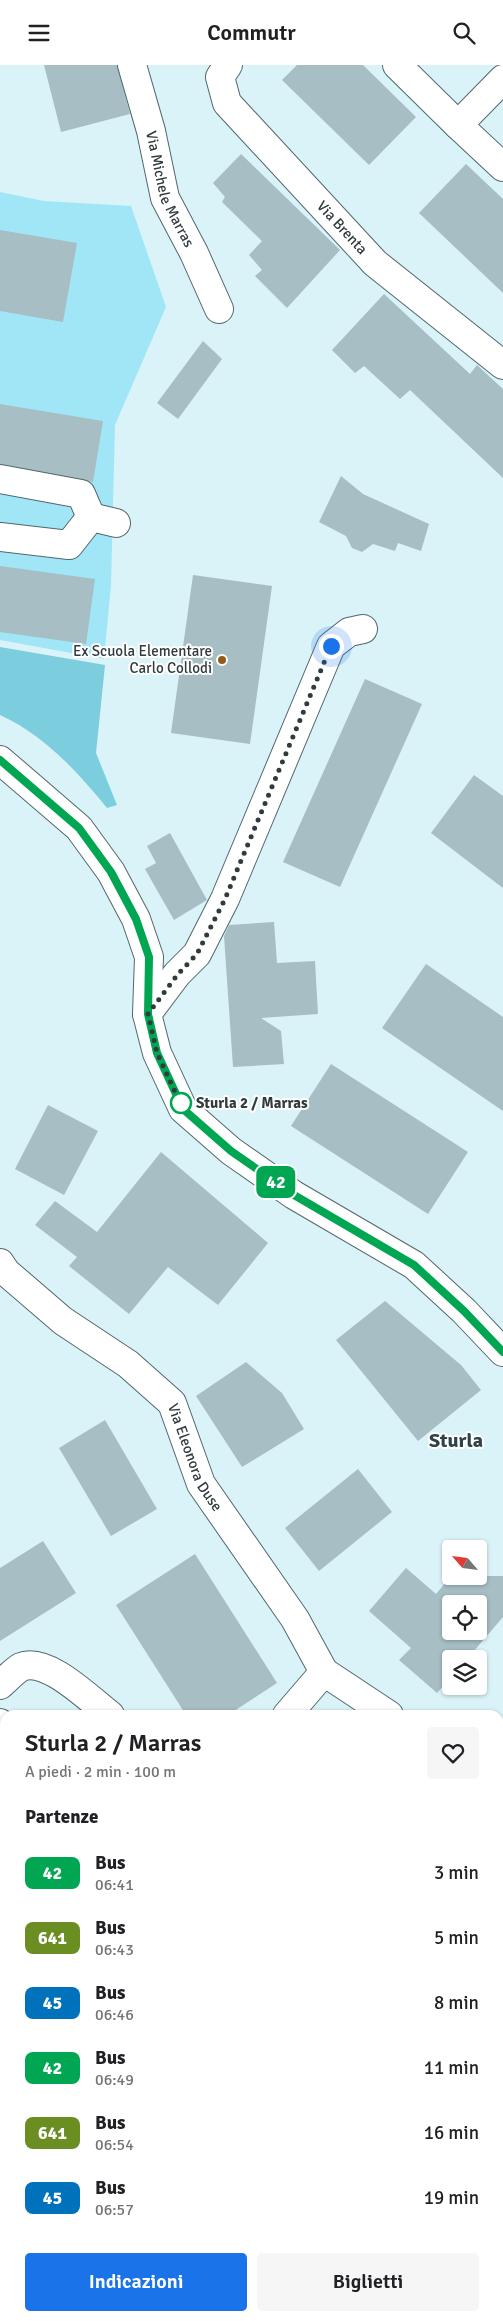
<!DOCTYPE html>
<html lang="it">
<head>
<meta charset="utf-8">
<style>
	body { margin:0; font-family:Signika,sans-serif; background:#f6f6f6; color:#202124; height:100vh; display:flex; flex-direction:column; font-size:19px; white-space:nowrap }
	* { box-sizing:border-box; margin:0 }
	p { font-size:16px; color:#757577 }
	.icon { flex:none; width:28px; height:28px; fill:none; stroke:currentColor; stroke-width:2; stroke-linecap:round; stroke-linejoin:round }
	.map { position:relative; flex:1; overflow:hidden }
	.panel { position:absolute; left:0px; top:1645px; width:504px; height:611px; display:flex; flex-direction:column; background:#fff; border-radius:15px 15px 0 0; box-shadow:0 1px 4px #0004 }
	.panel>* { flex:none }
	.badge { padding:0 10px; border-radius:8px; font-size:18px; line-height:32px }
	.needle { width:32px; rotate:298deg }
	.buttons { position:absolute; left:442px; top:1475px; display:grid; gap:10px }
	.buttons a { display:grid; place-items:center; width:45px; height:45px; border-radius:5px; background:#fff; box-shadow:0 1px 4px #0004; font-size:25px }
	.you { position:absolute; width:25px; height:25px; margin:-12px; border:4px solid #fff; border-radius:50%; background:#1a73e8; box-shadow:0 0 0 8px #1a73e833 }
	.map>.badge { position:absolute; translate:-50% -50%; box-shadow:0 0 0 2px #fff }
	h2 { padding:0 25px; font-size:19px; line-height:45px }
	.round { display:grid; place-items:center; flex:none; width:52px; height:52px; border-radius:5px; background:#f6f6f6 }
	.summary { display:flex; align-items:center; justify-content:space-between; height:85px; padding:0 25px }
	h1 { font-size:24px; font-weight:600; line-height:38px }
	.button { display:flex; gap:10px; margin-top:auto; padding:10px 25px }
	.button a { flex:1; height:58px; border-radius:5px; background:#1a73e8; color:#fff; font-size:20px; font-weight:600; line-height:58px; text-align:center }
	.button a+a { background:#f6f6f6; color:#202124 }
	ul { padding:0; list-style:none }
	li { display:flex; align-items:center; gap:15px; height:65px; padding:0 25px }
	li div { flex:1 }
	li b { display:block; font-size:19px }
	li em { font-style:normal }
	li .badge { min-width:55px; font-weight:700; text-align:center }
	header { display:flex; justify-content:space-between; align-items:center; height:65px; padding:0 25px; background:#fff; font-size:22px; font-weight:600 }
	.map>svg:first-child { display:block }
</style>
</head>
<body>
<header><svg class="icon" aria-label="menu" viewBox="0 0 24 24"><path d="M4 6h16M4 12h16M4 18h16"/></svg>Commutr<svg class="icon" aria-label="search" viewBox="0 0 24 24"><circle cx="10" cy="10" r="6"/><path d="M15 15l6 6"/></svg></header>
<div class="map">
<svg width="503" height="2256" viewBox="0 0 503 2256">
	<rect width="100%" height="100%" fill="#daf3f9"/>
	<polygon fill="#a0e6f6" points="0,127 44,136 131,141 166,242 115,360 111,520 104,594 0,575"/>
	<path fill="#7ccdde" d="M0,582L105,600L96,688L117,740L107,743C77,706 44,670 0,650Z"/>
	<g fill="#a6bec4" fill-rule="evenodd">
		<polygon points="44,0 117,0 130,49 61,67"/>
		<polygon points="297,0 363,0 416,52 369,100 282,15"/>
		<polygon points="241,89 340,185 287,243 255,211 262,205 249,190 262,176 222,137 225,132 213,118"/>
		<polygon points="466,99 503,134 503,228 419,148"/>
		<polygon points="0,165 77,178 63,257 0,246"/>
		<polygon points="384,229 470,309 477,300 503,324 503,413 410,325 400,334 364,301 355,308 332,285"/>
		<polygon points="203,276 222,294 178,354 157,338"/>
		<polygon points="0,339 103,356 93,417 0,399"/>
		<polygon points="341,411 363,429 429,459 421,486 398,478 395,486 373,479 362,487 352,483 346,471 319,457"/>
		<polygon points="0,501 95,514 86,579 0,567"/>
		<polygon points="193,510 272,521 250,679 171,668"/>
		<polygon points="365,614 422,639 340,822 283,797"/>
		<polygon points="474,710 503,731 503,823 431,768"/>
		<polygon points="170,768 207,835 174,855 145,804 156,798 147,781"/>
		<polygon points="274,857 277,898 315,896 318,949 261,953 281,966 284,999 233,1002 224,871 229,860"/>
		<polygon points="426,899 503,952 503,1046 382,963"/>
		<polygon points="331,999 468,1087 428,1149 291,1061"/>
		<polygon points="48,1040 98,1066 64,1130 15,1104"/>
		<polygon points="161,1087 268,1178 218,1240 168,1202 129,1249 69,1201 77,1192 35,1160 55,1136 97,1167"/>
		<polygon points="385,1236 461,1300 481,1325 418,1376 336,1275"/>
		<polygon points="246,1297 282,1328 304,1364 242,1402 196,1331"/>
		<polygon points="105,1355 157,1444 111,1471 59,1383"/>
		<polygon points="358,1404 392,1447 319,1506 285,1463"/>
		<polygon points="43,1476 76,1528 0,1576 0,1503"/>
		<polygon points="195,1489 277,1618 228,1650 186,1650 116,1540"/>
		<path d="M406,1503L436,1529L451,1511H503V1552L467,1594H451V1612L437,1628L399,1595L411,1583L369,1546ZM451,1539H479V1566H451Z"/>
	</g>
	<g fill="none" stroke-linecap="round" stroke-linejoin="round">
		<g stroke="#51676c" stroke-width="30">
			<g id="minor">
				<path id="s1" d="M132,0L151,66L165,133L194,188L219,244"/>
				<path id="s2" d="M228,0L220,12L227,38L375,198L503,300"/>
				<polyline points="397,0 458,60"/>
				<polyline points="503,14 458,60 503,102"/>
				<polyline points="0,414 81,429 91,452"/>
				<polyline points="0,472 69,480 91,452 116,458"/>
				<polyline points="147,949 177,909 197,889 225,834 331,581 349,567 363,564"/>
				<path id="s3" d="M0,1198L6,1207L63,1256L128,1299L172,1338L201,1419L295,1554L324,1607L287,1650"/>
				<polyline points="324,1607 389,1650"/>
				<path d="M0,1620C6,1615 14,1606 21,1602C47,1591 90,1635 110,1650"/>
				<polyline points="0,1658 5,1665"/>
				<polyline points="0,2033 5,2035"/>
				<polyline points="499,2160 503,2160"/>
			</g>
		</g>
		<g stroke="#51676c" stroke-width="30">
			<polyline id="tertiary" points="0,695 79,763 111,807 136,854 149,892 147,949 157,988 183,1044 231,1086 294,1130 414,1200 464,1246 503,1287"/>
		</g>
		<use href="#minor" stroke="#fff" stroke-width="28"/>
		<use href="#tertiary" stroke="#fff" stroke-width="28"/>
	</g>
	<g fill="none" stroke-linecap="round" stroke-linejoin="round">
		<g stroke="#fff" stroke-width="11">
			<polyline id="line" points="0,695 79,763 111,807 136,854 149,892 148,949 157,988 183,1044 231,1086 294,1130 414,1200 464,1246 503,1287"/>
		</g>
		<use href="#line" stroke="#00a651" stroke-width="8"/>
		<polyline stroke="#313b3e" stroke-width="5" stroke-dasharray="0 9" points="181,1038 183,1044 157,988 148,949 178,909 197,889 225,834 331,581"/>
	</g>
	<circle fill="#955b1a" stroke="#fff" stroke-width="2" cx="222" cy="595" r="5"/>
	<circle fill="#fff" stroke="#00a651" stroke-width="2.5" cx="181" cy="1038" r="10"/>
	<g text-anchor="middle" stroke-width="4" stroke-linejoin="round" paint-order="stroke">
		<g font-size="15" fill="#313b3e" stroke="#fff">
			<text dy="5" stroke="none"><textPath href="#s1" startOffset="130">Via Michele Marras</textPath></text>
			<text dy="5" stroke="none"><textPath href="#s2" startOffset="211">Via Brenta</textPath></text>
			<text dy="5" stroke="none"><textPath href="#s3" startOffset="282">Via Eleonora Duse</textPath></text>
		</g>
		<g font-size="15" fill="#313b3e" stroke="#fff" text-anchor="end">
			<text x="212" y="591">Ex Scuola Elementare<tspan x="212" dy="17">Carlo Collodi</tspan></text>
		</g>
		<g font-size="15" font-weight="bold" fill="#313b3e" stroke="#fff" text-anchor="start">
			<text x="196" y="1043">Sturla 2 / Marras</text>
		</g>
		<g font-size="20" font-weight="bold" fill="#2e4348" stroke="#fff">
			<text x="456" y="1382">Sturla</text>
		</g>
	</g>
</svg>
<div class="buttons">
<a><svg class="needle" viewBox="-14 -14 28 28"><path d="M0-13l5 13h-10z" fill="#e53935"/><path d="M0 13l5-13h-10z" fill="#757577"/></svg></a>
<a><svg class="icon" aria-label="locate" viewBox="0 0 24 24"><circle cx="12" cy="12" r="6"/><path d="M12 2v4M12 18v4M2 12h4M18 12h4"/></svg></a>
<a><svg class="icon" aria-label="layers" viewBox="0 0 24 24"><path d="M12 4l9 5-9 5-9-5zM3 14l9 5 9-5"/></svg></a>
</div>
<div class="you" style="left:331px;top:581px"></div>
<b class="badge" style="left:276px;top:1117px;background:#00a651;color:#fff">42</b>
<section class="panel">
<div class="summary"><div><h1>Sturla 2 / Marras</h1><p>A piedi · 2 min · 100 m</p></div><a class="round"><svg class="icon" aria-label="heart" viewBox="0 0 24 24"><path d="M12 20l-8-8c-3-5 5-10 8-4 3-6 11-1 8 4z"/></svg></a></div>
<h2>Partenze</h2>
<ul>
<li><span class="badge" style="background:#00a651;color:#fff">42</span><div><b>Bus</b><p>06:41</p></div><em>3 min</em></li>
<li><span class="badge" style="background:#6b8e23;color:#fff">641</span><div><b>Bus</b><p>06:43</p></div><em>5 min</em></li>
<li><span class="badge" style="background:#0072bc;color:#fff">45</span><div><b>Bus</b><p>06:46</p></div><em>8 min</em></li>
<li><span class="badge" style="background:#00a651;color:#fff">42</span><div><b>Bus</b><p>06:49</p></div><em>11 min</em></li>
<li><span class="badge" style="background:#6b8e23;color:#fff">641</span><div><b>Bus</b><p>06:54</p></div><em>16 min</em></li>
<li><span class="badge" style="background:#0072bc;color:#fff">45</span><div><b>Bus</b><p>06:57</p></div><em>19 min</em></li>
</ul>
<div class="button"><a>Indicazioni</a><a>Biglietti</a></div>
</section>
</div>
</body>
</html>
